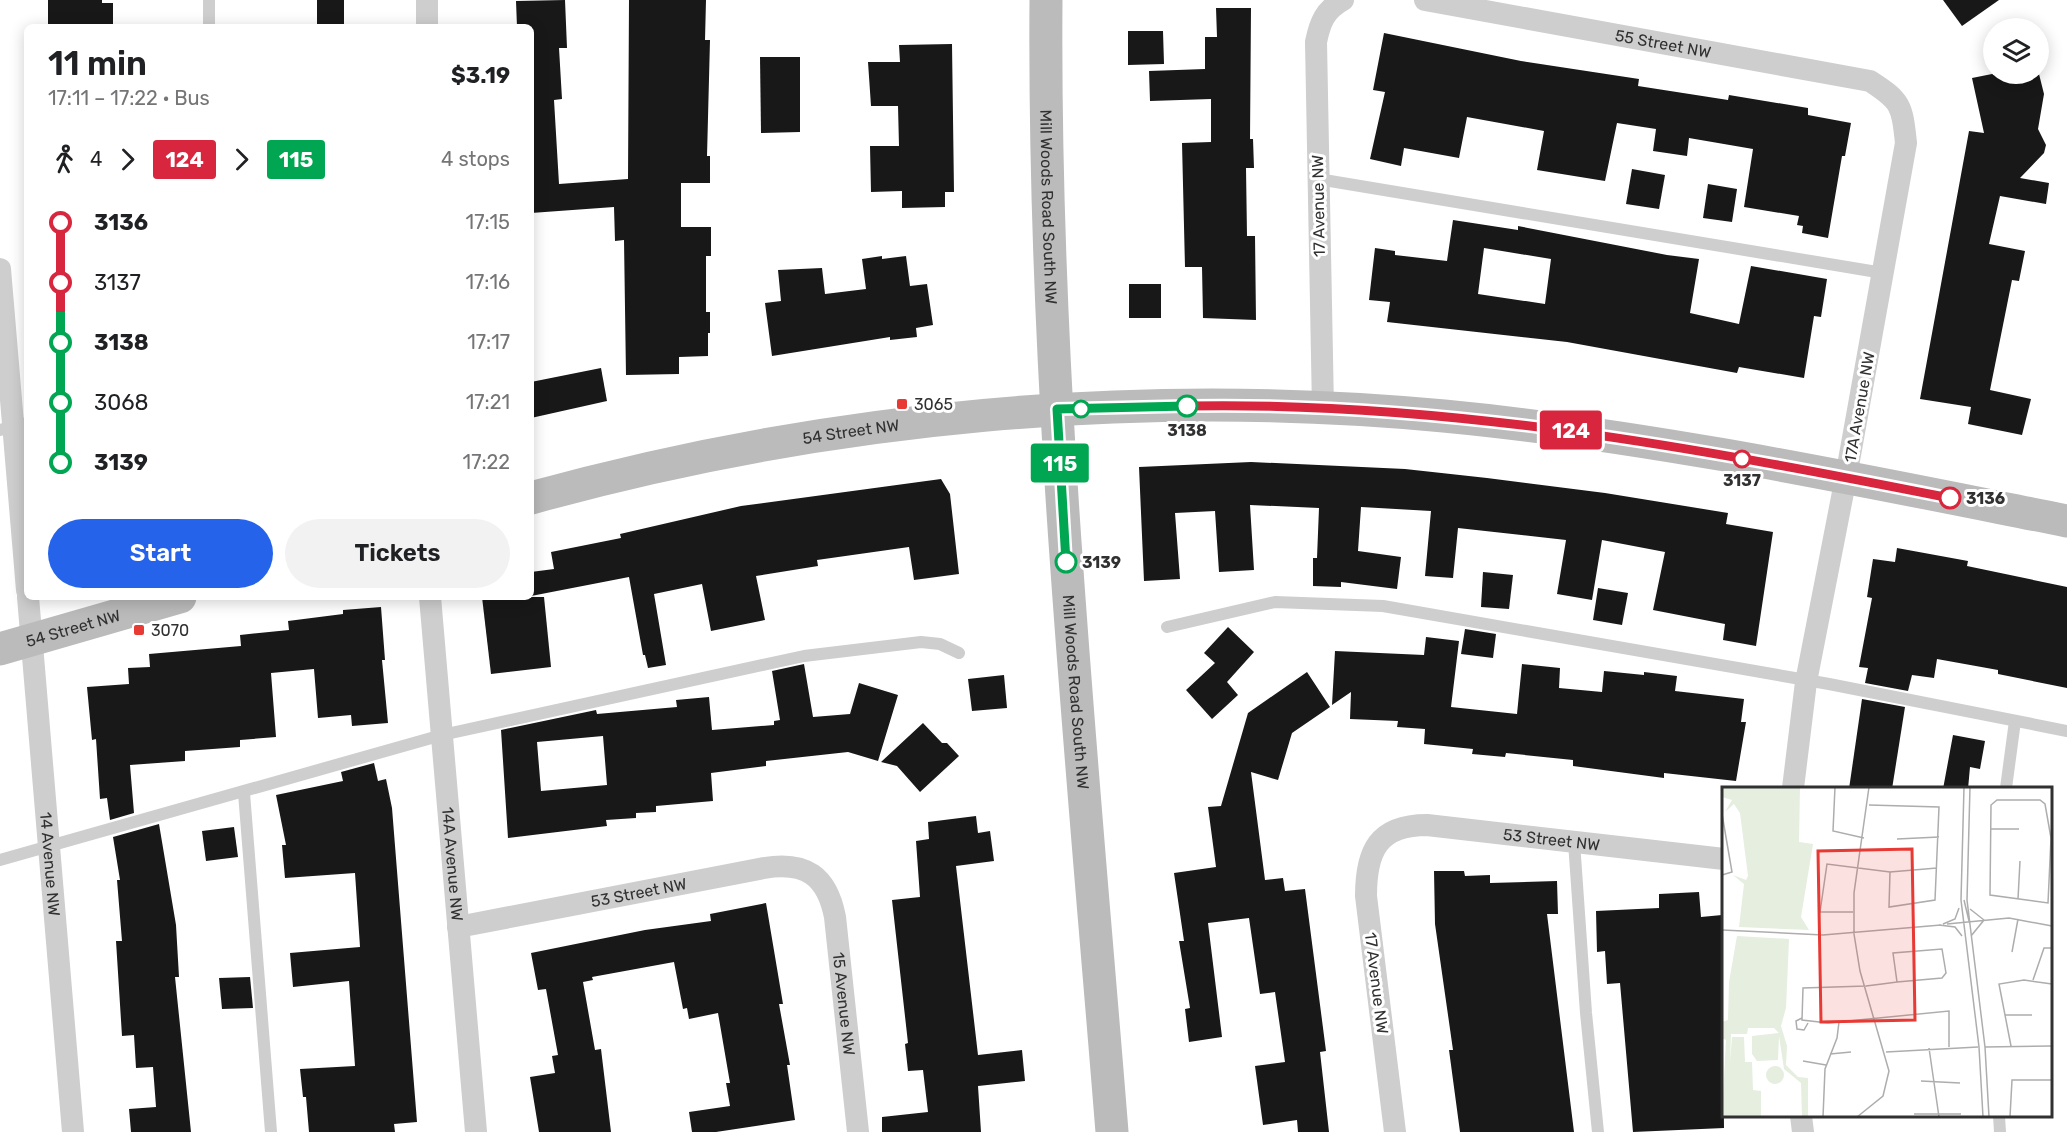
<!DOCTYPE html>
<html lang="en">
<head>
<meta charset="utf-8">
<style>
	body { margin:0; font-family:Rubik,sans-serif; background:#f2f2f2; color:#202124; height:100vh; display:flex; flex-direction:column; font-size:22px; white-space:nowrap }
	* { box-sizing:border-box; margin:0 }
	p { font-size:20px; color:#757577 }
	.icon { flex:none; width:33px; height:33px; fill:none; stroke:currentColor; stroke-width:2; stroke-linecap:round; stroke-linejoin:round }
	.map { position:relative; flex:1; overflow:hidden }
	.panel { position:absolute; left:24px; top:24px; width:510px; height:576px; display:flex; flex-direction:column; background:#fff; border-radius:9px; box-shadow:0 3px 15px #0003 }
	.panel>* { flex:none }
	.badge { padding:0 12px; border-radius:4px; font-size:21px; line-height:39px }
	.tools { position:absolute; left:1983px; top:18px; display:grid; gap:12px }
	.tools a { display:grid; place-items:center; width:66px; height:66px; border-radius:50%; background:#fff; box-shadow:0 3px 15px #0003; font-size:30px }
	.map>.badge { position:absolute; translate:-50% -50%; box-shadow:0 0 0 3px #fff }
	.legs { display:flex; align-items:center; gap:9px; height:66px; padding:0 24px; font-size:20px }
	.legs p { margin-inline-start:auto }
	.overview { display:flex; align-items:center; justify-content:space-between; height:102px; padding:0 24px }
	h1 { font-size:33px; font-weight:600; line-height:45px }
	.action { display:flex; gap:12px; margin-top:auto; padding:12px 24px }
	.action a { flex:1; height:69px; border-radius:36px; background:#2563eb; color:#fff; font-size:24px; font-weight:600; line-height:69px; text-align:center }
	.action a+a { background:#f2f2f2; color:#202124 }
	ul { padding:0 24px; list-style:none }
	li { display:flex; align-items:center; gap:21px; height:60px; font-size:22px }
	li i { display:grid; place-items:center; width:9px; height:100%; margin:0 8px; background:currentColor }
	li i::after { content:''; width:15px; height:15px; margin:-8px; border:4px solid; border-radius:50%; background:#fff }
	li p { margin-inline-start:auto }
	li:first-child i { background:linear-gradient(#0000 50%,currentColor 0) }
	li:last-child i { background:linear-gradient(currentColor 50%,#0000 0) }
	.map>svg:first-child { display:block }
</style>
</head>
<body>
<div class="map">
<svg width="2067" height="1132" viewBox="0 0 2067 1132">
	<rect width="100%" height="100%" fill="#fff"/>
	<g fill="#181818" fill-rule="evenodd">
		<polygon points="48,0 102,0 102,3 113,3 113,27 48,27"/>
		<rect x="317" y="0" width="27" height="27"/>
		<polygon points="565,0 567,48 559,48 562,99 554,100 559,184 628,179 629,0 706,0 705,40 710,40 707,156 710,156 710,183 681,183 681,227 711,227 711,256 706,256 706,312 710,312 710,333 708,333 708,356 679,357 679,374 626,375 624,240 615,241 614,207 531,213 531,27 517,27 516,1"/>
		<polygon points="1943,0 1999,0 1962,26"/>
		<polygon points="1216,8 1251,8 1250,139 1253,139 1254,168 1246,168 1247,236 1255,236 1256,320 1203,318 1202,267 1185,267 1182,143 1211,142 1211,99 1150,101 1149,71 1205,69 1205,37 1217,37"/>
		<polygon points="1128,31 1163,31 1164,64 1128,65"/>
		<polygon points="1384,33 1521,61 1639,79 1638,86 1728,100 1729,95 1808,108 1808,115 1851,123 1845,156 1842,156 1828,238 1802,233 1803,226 1797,225 1799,216 1744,207 1753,149 1689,138 1687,156 1653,151 1656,129 1617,123 1605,181 1537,170 1544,131 1467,117 1459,158 1404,148 1401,166 1370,159 1385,92 1373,90"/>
		<polygon points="952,44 954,192 945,192 945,207 902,208 902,191 871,192 870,146 899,146 898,106 871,106 868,62 900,62 899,45"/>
		<polygon points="760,57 800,57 800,132 761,133"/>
		<polygon points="1992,74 2039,74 2044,94 2038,129 2046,145 2044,153 2020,178 2049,183 2046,204 2000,196 1989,244 2025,251 2019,281 2012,280 1990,390 2031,399 2022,435 1968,424 1971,407 1920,399 1969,131 1984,133 1972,78"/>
		<polygon points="1632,169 1665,175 1659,209 1626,204"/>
		<polygon points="1708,184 1737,189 1732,222 1703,218"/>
		<path d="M1453,220L1518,230V226L1667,255L1699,259L1690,313L1739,324L1751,266L1827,279L1821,317L1814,316L1804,378L1739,367L1737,373L1567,342L1387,322L1390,302L1369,300L1375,248L1395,251V255L1447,261ZM1484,248L1551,259L1545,304L1478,294Z"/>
		<polygon points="882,256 882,259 906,256 910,286 927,284 933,325 916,328 917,337 890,340 890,337 772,356 765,303 781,301 778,270 822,268 825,294 866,289 862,259"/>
		<rect x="1129" y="284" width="32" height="34"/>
		<polygon points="601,368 607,401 531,418 531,382"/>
		<polygon points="1251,462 1405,469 1487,478 1605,493 1728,513 1726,524 1773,532 1756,646 1723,640 1725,624 1653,610 1665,552 1602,540 1592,600 1557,594 1566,540 1458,528 1453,578 1425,576 1431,511 1361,507 1358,551 1401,557 1397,589 1341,582 1341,587 1313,586 1313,558 1317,558 1319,508 1250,505 1254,570 1219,572 1215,511 1175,513 1180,579 1144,581 1139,467"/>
		<polygon points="941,479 950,494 959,574 914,580 909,547 817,560 818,566 756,576 765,620 711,631 702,584 654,594 666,665 648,668 645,655 643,655 629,577 531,596 531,572 554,569 551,552 621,538 620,534 741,506"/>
		<polygon points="1897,548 1968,561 1967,566 2067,587 2067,688 1998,674 1998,670 1937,659 1934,678 1912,675 1908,691 1865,683 1868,668 1859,667 1872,598 1867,597 1873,559 1895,562"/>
		<polygon points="1483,572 1513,575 1509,609 1481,607"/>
		<polygon points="1598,588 1628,593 1622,625 1593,620"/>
		<polygon points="482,597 544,597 551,667 491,674"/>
		<polygon points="381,607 385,660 382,660 388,723 352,726 351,715 318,718 314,669 271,673 276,737 240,740 240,747 185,751 185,761 130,765 134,813 110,820 107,798 100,799 96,739 92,740 87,687 129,684 128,668 150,667 149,654 241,646 240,635 289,630 288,621 343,614 343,610"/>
		<polygon points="1228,627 1254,652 1227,682 1238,695 1212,719 1186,690 1215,663 1204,653"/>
		<polygon points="1465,629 1496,634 1493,658 1461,654"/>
		<polygon points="1426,637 1459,641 1451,707 1517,714 1522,664 1560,668 1559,688 1602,692 1604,671 1644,675 1644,672 1677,676 1675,691 1744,699 1741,722 1746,722 1736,781 1664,773 1664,778 1573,766 1573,760 1506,753 1505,757 1472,754 1473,749 1424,744 1425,729 1397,727 1398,721 1350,719 1351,692 1332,705 1335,651 1424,655"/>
		<path d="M804,664L813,717L850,714L859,683L898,695L878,761L848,752L766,761V766L711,773L713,801L656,806V812L636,813V818L606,820L607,826L508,838L501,730L596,710L597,714L677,707L676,700L709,697L712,730L774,725V721L780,720L772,671ZM603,736L607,785L541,791L537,742Z"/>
		<polygon points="1307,672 1330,707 1292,733 1278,780 1251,772 1265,880 1283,878 1285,891 1305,889 1326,1051 1320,1052 1329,1132 1298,1132 1297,1120 1263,1125 1255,1066 1285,1062 1275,992 1260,994 1249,918 1208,923 1222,1037 1189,1042 1185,1009 1190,1008 1179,941 1184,941 1174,873 1216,867 1208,807 1221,806 1248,713"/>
		<polygon points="1004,675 1007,708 972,711 968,679"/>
		<polygon points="1862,699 1905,707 1892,789 1849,789"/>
		<polygon points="923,723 942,743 947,743 959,756 920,792 897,766 881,762"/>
		<polygon points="1953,735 1985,741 1980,769 1970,767 1968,789 1943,789"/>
		<polygon points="374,763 378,781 386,779 392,808 417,1122 394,1124 395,1132 309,1132 306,1097 303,1097 300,1069 355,1066 349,981 293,987 290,953 360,947 355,873 285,878 282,845 286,845 276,795 343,781 341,772"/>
		<polygon points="976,816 978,833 990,831 994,861 956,866 978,1055 1022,1050 1025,1081 978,1086 981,1132 882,1132 882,1117 928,1112 923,1070 908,1071 905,1044 908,1043 892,900 920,897 916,841 929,839 928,822"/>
		<polygon points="159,824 176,925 179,977 175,977 191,1132 131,1132 129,1109 156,1107 153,1067 136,1068 134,1035 122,1036 116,941 122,941 117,880 120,880 113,837"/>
		<polygon points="234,827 238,857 206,861 202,831"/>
		<polygon points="1434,871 1464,871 1465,876 1490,875 1490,883 1557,881 1558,914 1547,914 1574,1132 1460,1132 1449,1050 1453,1050 1435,924"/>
		<polygon points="1699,892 1701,917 1722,915 1724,1128 1633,1132 1620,983 1607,984 1605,951 1597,952 1596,911 1659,908 1659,894"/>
		<polygon points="766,903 783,1004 779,1004 790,1065 787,1065 795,1120 716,1132 692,1132 689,1112 730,1106 726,1083 730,1083 718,1013 689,1019 687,1008 683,1009 674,962 592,977 593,980 583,982 595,1050 601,1049 611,1132 539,1132 530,1077 555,1073 552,1056 558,1055 546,989 538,990 531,953 645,930 711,921 710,914"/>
		<polygon points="250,977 253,1008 222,1009 219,978"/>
	</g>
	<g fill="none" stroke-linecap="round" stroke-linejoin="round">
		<g stroke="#cecece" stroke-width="12">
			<polyline points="209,0 209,27"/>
			<polyline points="1318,179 1883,273"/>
			<polyline points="0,430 27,423"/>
			<polyline points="1167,627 1275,602 1383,606 1829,684 2067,731"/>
			<polyline points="2006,788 2015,721"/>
			<polyline points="244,793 271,1132"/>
			<polyline points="1574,842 1586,1013 1598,1132"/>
			<polyline points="0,860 442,735 804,656 921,642 940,644 959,653"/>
			<polyline points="1999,1116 2000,1132"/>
		</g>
		<g stroke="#cecece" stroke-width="22">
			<polyline points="427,0 427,27"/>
			<path id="s1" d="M1425,0L1870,81C1901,101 1902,105 1906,143L1846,477L1806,682L1793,788"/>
			<polyline points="0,269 27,590"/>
			<path d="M1323,409L1316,42C1320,22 1325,10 1343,0"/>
			<path id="s2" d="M28,597L73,1132"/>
			<path id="s3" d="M430,597L476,1132"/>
			<path id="s4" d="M458,927L764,868C806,861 827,876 835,917L858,1132"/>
			<polyline points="1801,1116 1803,1132"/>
			<path id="s5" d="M1395,1132L1366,896C1366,851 1378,825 1427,825L1724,859"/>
		</g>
		<g stroke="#bbb" stroke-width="33">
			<path id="s6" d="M1046,0C1043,378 1082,756 1112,1132"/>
			<path id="s7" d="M531,498C827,416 1138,387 1444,416C1653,436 1860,480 2067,521"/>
			<path id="s8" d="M0,649L180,597"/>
		</g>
	</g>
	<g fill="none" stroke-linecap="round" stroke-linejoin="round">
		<g stroke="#fff" stroke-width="14">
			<path id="line-1" d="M1187,406C1445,401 1698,448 1950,498"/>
		</g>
		<g stroke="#fff" stroke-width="14">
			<polyline id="line-2" points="1066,562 1057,409 1187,406"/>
		</g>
		<use href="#line-1" stroke="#d7263d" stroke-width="9"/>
		<use href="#line-2" stroke="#00a651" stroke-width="9"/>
	</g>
	<g fill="#e73a34" stroke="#fff" stroke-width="2">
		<rect x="896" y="398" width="12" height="12" rx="3"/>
		<rect x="133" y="624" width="12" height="12" rx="3"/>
	</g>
	<g fill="#fff" stroke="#00a651" stroke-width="3">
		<circle cx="1187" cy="406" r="10"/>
		<circle cx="1081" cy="409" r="8"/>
		<circle cx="1066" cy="562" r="10"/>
	</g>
	<g fill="#fff" stroke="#d7263d" stroke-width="3">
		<circle cx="1742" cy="459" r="8"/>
		<circle cx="1950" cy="498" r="10"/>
	</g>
	<g text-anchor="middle" stroke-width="6" stroke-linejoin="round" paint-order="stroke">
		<g font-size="16" fill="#313131" stroke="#fff">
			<text dy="6" stroke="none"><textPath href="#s1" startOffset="242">55 Street NW</textPath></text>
			<text transform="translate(1318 206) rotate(-91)" y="6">17 Avenue NW</text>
			<text dy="6" stroke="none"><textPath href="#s6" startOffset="207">Mill Woods Road South NW</textPath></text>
			<text transform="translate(1859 407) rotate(-80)" y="6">17A Avenue NW</text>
			<text dy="6" stroke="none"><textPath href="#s7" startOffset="327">54 Street NW</textPath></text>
			<text dy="6" stroke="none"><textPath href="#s8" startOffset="76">54 Street NW</textPath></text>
			<text dy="6" stroke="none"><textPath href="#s6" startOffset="693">Mill Woods Road South NW</textPath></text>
			<text dy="6" stroke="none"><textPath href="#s5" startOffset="472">53 Street NW</textPath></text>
			<text dy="6" stroke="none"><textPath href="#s3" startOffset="268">14A Avenue NW</textPath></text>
			<text dy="6" stroke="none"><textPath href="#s2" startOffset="268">14 Avenue NW</textPath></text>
			<text dy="6" stroke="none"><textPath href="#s4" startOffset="184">53 Street NW</textPath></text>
			<text transform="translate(1377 983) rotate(83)" y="6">17 Avenue NW</text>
			<text dy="6" stroke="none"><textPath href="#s4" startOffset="498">15 Avenue NW</textPath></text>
		</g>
		<g font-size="16" fill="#313131" stroke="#fff" text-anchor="start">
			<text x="914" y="410">3065</text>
			<text x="151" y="636">3070</text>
		</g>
		<g font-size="16" font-weight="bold" fill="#313131" stroke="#fff">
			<text x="1187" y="436">3138</text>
			<text x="1742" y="486">3137</text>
			<text x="1966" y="504" text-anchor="start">3136</text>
			<text x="1082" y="568" text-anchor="start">3139</text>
		</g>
	</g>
	<g transform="translate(1722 787)">
		<rect width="330" height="330" fill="#fff"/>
		<path d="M0,0H78L77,55L91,57L79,130L87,143L17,140L22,97L11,88L24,93L26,89L18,26L12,17L3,25L10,13L0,10ZM15,149L67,152L64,221L59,239L65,259L64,278L76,290L86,291V329L80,330L79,296L62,282L57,249L56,273L35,274L30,267V249L57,246L52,241H26L25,247H9L8,275L10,250H22L23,275H30L31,303L39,304V330H0L4,253L0,251V235L6,233L7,195ZM44 288a9 9 0 1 1 18 0a9 9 0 1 1-18 0Z" fill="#e5eedf"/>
		<path fill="none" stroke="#adadad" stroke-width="1.5" d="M113,0L111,44L142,51M242,0L239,113L257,260L261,330M248,0L245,113L263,260L267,330M275,13H318L323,17L329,51L326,116L268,108L269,18ZM147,18L217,20L213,113L167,120L168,85M0,27L10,85L0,88M268,42H297M175,52L217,50M296,112L298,74M242,113L247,134M248,122L262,133L249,149M131,125H98L105,77L168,85L215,81M221,137L233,132L237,121M225,137L287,131L330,139M217,138L233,140L240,149M0,143L101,148L219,138M290,165L296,132M311,193L322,161H330M175,195L171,166L220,162L224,186L220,191L175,195L160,197L144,199L81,201L80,233L106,236L227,224V260M283,228H310M80,231L74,234L75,242L82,243L86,236M289,259L277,197L302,193L330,197M263,260L330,259M207,261L217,330M164,265L256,260M108,267L129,265M81,274L104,278M199,294L238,296M192,327H239M101,330L103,282L115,251L117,235M135,330L161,309L167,284L138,184L132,147V106L147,0M288,330L290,293H330"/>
		<path fill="#e73a34" fill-opacity="0.15" stroke="#e73a34" stroke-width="3" d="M190,62L193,233L99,235L96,64Z"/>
		<rect width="330" height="330" fill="none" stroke="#313131" stroke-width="3"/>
	</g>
</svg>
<div class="tools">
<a><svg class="icon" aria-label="layers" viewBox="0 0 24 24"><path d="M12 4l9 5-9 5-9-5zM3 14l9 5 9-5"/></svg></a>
</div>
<b class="badge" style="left:1571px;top:430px;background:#d7263d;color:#fff">124</b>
<b class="badge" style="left:1060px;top:463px;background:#00a651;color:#fff">115</b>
<section class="panel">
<div class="overview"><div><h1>11 min</h1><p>17:11 – 17:22 · Bus</p></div><b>$3.19</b></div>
<div class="legs"><svg class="icon" aria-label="walk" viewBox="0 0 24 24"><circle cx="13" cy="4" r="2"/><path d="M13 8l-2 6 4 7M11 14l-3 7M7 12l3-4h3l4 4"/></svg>4<svg class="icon" aria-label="forward" viewBox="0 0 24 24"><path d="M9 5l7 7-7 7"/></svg><b class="badge" style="background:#d7263d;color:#fff">124</b><svg class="icon" aria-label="forward" viewBox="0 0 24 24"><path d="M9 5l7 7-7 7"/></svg><b class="badge" style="background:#00a651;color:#fff">115</b><p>4 stops</p></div>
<ul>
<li><i style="color:#d7263d"></i><b>3136</b><p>17:15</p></li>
<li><i style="color:#d7263d"></i><span>3137</span><p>17:16</p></li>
<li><i style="color:#00a651"></i><b>3138</b><p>17:17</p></li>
<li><i style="color:#00a651"></i><span>3068</span><p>17:21</p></li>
<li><i style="color:#00a651"></i><b>3139</b><p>17:22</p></li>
</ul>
<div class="action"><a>Start</a><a>Tickets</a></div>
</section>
</div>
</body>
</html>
